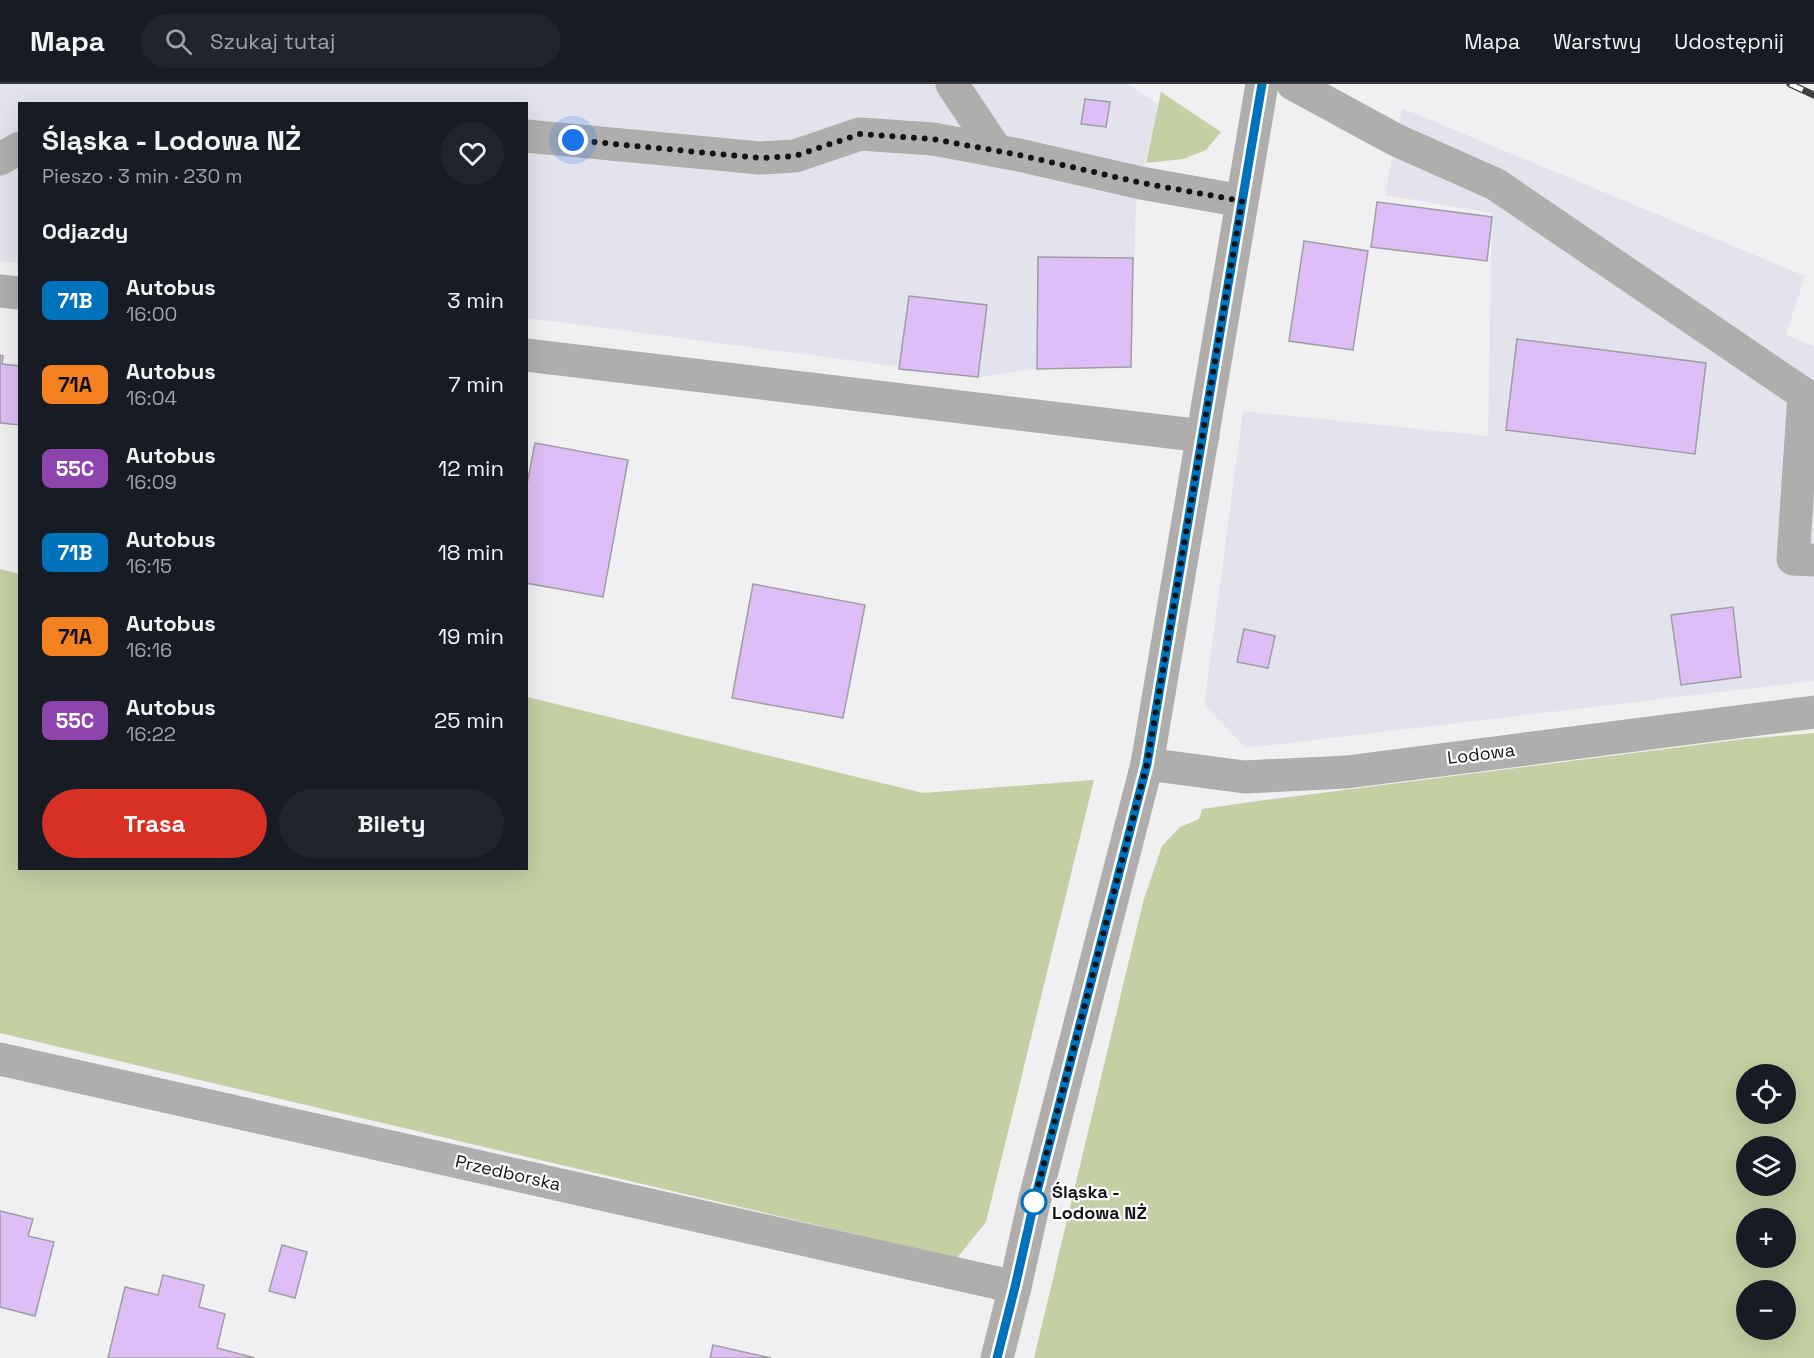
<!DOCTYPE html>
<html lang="pl">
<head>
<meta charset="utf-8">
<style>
	body { margin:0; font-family:"Space Grotesk",sans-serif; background:#20242c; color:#f1f3f6; height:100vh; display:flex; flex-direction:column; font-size:22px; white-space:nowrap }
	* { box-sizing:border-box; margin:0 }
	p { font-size:20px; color:#9ea1a6 }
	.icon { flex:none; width:33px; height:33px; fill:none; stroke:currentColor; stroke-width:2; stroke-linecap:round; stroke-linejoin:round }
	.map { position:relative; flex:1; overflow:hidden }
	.drawer { position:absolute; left:18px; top:18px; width:510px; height:768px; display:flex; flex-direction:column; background:#171b24; border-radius:0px; box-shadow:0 6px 24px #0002 }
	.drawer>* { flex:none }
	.badge { padding:0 12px; border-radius:9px; font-size:21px; line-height:39px }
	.tools { position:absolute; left:1736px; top:980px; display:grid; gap:12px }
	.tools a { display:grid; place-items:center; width:60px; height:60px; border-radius:50%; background:#171b24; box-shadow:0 6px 24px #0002; font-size:30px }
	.you { position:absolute; width:30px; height:30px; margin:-15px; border:4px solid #fff; border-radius:50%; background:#1a73e8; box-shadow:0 0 0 9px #1a73e833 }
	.map>.badge { position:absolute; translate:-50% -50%; box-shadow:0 0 0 3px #fff }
	h2 { padding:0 24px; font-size:22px; line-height:54px }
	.round { display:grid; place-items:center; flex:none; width:63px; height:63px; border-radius:32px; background:#20242c }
	.summary { display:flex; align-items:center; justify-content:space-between; height:102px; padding:0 24px }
	h1 { font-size:28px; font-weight:600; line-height:45px }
	.primary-button { display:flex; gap:12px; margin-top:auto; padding:12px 24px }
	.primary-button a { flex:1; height:69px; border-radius:36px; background:#d93025; color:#fff; font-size:24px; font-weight:600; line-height:69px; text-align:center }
	.primary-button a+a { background:#20242c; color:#f1f3f6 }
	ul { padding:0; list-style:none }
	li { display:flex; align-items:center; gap:18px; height:84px; padding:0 24px }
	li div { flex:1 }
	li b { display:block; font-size:22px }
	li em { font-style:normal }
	li .badge { min-width:66px; font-weight:700; text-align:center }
	header { display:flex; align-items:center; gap:36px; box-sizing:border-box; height:84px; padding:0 30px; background:#171b24; border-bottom:2px solid #363941 }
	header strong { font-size:28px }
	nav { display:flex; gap:33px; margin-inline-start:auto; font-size:21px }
	.search { width:420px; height:54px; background:#20242c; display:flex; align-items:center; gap:15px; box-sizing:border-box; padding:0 21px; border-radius:33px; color:#9ea1a6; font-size:22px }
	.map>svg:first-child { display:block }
</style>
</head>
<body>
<header>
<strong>Mapa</strong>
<div class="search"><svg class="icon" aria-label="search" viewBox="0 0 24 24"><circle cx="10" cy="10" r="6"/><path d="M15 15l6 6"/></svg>Szukaj tutaj</div>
<nav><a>Mapa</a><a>Warstwy</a><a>Udostępnij</a></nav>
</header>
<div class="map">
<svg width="1814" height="1274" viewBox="0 0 1814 1274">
	<rect width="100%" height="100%" fill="#f0f0f2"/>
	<g fill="#e3e3ed">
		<polygon points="0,0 1127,0 1158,20 1136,121 1131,283 1037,285 978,293 527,234 526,20 20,20 19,179 0,177"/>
		<polygon points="1402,24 1805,192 1786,251 1814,262 1814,597 1246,664 1204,621 1243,327 1488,352 1492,129 1385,111"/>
	</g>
	<g fill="#c4cfa3" fill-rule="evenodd">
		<polygon points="1161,8 1221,48 1206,66 1183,75 1146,79"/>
		<polygon points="0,485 19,490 20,784 526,784 527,613 923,709 1094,696 986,1138 957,1174 0,949"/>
		<path d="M1814,649V1274H1034L1143,818L1162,762L1180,743L1199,735L1202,725L1258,717L1744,655ZM1746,990H1785V1029H1746ZM1746,1062H1785V1101H1746ZM1746,1134H1785V1173H1746ZM1746,1206H1785V1245H1746Z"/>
	</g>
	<g fill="#debef6" stroke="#9f9ea0" stroke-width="1.5">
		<polygon points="1085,15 1110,18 1106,43 1081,40"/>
		<polygon points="1377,118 1492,133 1487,177 1371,163"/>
		<polygon points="1304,157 1368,167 1353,266 1289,257"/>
		<polygon points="1038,173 1133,174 1131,283 1037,285"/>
		<polygon points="909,212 987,221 978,293 899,285"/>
		<polygon points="1517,255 1706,279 1695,370 1506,346"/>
		<polygon points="0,271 3,272 2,280 20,282 20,341 0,339"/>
		<polygon points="535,359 628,376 603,513 526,499 526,405"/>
		<polygon points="753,500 865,521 843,634 732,614"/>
		<polygon points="1733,523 1741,593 1681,601 1671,531"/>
		<polygon points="1244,545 1275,552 1268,584 1237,578"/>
		<polygon points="0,1127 33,1135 28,1152 54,1158 35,1232 0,1223"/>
		<polygon points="282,1161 307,1168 295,1214 269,1207"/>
		<polygon points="163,1191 204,1201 199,1223 225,1230 217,1264 255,1274 108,1274 125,1203 158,1211"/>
		<polygon points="713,1261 771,1274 710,1274"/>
	</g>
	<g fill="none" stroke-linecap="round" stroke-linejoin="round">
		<g stroke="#afaead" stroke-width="33">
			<polyline points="952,0 996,66"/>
			<polyline points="1293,0 1396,56 1495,100 1804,310 1793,475 1814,476"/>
			<polyline points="526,52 760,74 795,72 860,50 933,55 1019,71 1141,99 1242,117"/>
			<polyline points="0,75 20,64"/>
			<polyline points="0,207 20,209"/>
			<polyline points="526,271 1203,352"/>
			<polyline points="1147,680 1244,693 1347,688 1814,628"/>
			<polyline points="0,975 1015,1203"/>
			<polyline points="997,1274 1015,1203 1034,1118 1147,680 1262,0"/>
		</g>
		<g stroke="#404041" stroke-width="7">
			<polyline id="rail" points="1790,0 1814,11"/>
		</g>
		<use href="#rail" stroke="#fdfdff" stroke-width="4.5" stroke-dasharray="14" stroke-linecap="butt"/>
	</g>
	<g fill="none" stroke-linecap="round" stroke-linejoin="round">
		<g stroke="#fff" stroke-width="14">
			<polyline id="line" points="997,1274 1015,1203 1034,1119 1147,680 1262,0"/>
		</g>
		<use href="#line" stroke="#0072bc" stroke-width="9"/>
		<polyline stroke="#141415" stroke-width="6" stroke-dasharray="0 10.8" points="573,56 760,74 795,72 860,50 933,55 1019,71 1142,99 1242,117 1147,680 1034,1118"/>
	</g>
	<circle fill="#fff" stroke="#0072bc" stroke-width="3" cx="1034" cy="1118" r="12"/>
	<g text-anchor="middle" stroke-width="4.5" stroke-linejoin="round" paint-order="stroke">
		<g font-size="18" fill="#141415" stroke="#fdfdff">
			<text transform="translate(1481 670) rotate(-7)" y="6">Lodowa</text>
			<text transform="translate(508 1089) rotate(13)" y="6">Przedborska</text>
		</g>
		<g font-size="18" font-weight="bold" fill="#141415" stroke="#fdfdff" text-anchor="start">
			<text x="1052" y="1114">Śląska -<tspan x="1052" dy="21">Lodowa NŻ</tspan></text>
		</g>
	</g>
</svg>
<div class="tools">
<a><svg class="icon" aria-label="locate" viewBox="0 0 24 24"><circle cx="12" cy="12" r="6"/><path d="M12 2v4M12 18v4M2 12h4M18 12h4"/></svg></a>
<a><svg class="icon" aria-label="layers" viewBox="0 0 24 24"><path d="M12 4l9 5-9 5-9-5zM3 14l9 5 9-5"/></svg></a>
<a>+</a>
<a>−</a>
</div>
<div class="you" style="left:573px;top:56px"></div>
<section class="drawer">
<div class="summary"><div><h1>Śląska - Lodowa NŻ</h1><p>Pieszo · 3 min · 230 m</p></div><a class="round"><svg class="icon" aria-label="heart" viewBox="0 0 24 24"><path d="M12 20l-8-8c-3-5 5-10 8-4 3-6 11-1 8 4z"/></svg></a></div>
<h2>Odjazdy</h2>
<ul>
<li><span class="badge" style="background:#0072bc;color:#fff">71B</span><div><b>Autobus</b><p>16:00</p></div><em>3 min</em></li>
<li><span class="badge" style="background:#f58220;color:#111">71A</span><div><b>Autobus</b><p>16:04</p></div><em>7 min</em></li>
<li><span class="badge" style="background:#8e44ad;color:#fff">55C</span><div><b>Autobus</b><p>16:09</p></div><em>12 min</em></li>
<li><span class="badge" style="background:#0072bc;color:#fff">71B</span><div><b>Autobus</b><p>16:15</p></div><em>18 min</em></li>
<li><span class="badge" style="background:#f58220;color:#111">71A</span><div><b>Autobus</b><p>16:16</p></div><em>19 min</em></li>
<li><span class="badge" style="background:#8e44ad;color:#fff">55C</span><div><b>Autobus</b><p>16:22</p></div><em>25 min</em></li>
</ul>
<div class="primary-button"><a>Trasa</a><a>Bilety</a></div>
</section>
</div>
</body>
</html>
